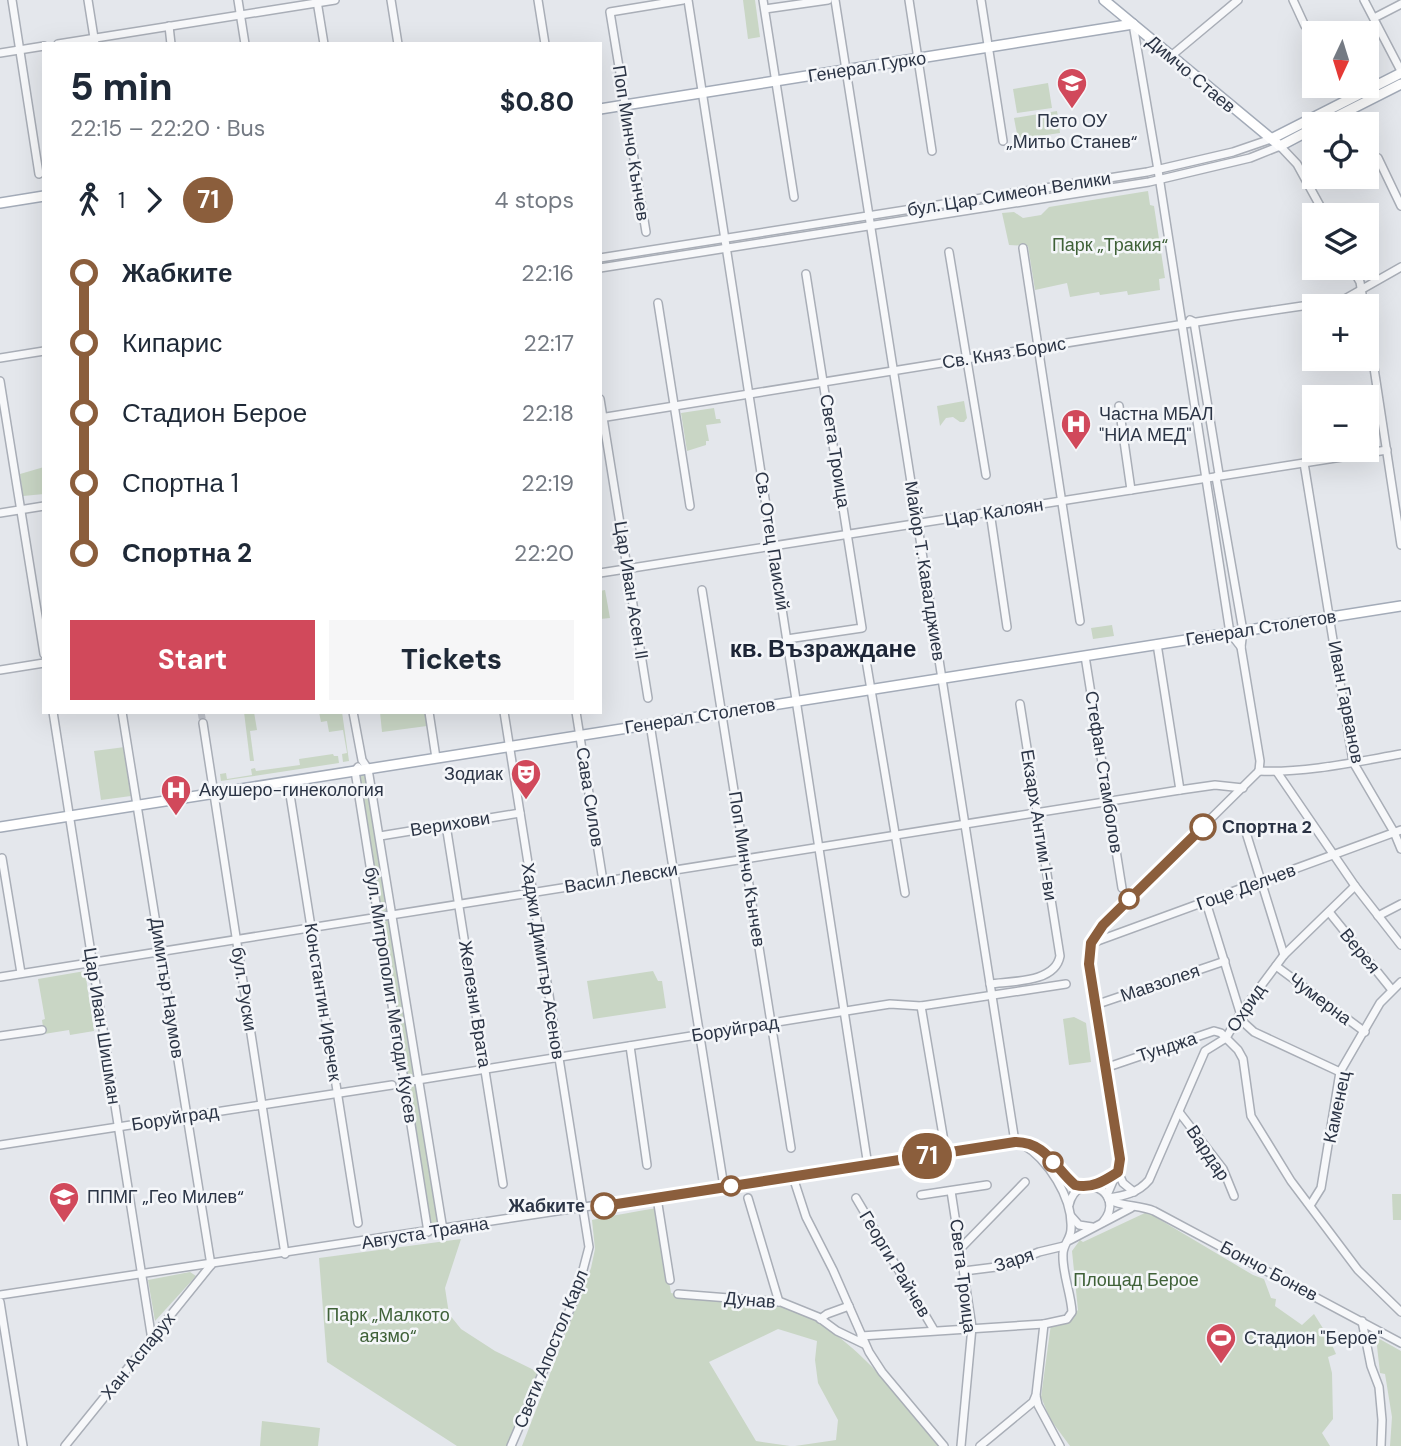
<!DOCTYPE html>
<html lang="en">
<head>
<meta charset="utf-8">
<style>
	body { margin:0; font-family:"DM Sans",sans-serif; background:#f6f6f7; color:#1f2937; height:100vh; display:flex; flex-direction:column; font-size:26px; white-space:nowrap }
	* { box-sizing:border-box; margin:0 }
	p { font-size:23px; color:#747a83 }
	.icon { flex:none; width:38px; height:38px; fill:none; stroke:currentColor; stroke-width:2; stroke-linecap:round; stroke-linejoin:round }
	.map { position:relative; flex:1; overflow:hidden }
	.sheet { position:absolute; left:42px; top:42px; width:560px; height:672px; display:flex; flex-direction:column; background:#fff; border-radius:0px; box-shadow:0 7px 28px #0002 }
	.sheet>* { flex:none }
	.badge { padding:0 14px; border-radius:23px; font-size:24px; line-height:46px }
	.needle { width:46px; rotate:184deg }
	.fabs { position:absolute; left:1302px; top:21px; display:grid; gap:14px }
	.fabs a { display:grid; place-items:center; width:77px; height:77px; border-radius:0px; background:#fff; box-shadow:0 7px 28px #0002; font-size:35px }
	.map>.badge { position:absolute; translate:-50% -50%; box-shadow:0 0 0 4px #fff }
	.legs { display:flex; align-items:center; gap:10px; height:77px; padding:0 28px; font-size:23px }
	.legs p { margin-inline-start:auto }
	.overview { display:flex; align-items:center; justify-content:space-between; height:119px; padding:0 28px }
	h1 { font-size:38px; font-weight:800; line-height:52px }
	.button { display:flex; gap:14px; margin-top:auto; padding:14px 28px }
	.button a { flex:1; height:80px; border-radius:0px; background:#d1495b; color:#fff; font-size:28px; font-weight:800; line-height:80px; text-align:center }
	.button a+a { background:#f6f6f7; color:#1f2937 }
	ul { padding:0 28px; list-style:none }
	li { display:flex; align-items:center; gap:24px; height:70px; font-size:26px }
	li i { display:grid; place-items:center; width:10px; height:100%; margin:0 9px; background:currentColor }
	li i::after { content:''; width:18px; height:18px; margin:-9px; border:5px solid; border-radius:50%; background:#fff }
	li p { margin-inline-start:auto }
	li:first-child i { background:linear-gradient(#0000 50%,currentColor 0) }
	li:last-child i { background:linear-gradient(currentColor 50%,#0000 0) }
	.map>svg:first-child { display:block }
</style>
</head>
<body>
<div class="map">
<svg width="1401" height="1446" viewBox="0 0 1401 1446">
	<rect width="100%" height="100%" fill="#e4e7ec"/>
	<g fill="#c9d6c5">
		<polygon points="743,0 755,0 760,37 748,39"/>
		<polygon points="1048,83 1052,108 1017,113 1013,89"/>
		<polygon points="1057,111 1060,133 1018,139 1014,118"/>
		<polygon points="1148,191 1150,205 1154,206 1165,278 1159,279 1160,290 1128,295 1127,291 1100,295 1099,292 1070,297 1067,283 1035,290 1028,246 1009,245 1002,213 1014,212 1023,218 1041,215 1049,207"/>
		<polygon points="964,401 967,418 964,422 960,422 953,417 946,418 940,426 937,406"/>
		<polygon points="714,408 716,419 720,419 721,423 706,425 709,441 706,441 706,445 687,451 681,413"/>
		<polygon points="44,467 44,494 23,496 20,474"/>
		<polygon points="605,590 610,618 600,619 600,591"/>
		<polygon points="1112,625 1114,636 1093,639 1091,628"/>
		<polygon points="244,712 254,712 257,730 250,731 254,761 250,761"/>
		<polygon points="319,712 342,712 349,761 343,762 342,754 347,753 343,730 329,732 327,721 321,722"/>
		<polygon points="380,712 425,712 427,726 382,732"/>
		<polygon points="125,747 131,796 101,800 94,751"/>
		<polygon points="333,754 334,756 338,756 339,763 221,781 220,774 226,773 227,779 252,775 251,769 255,768 256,771 300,765 299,759"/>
		<polygon points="368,769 443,1230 428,1232 355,771"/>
		<polygon points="85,971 94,1031 70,1035 69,1030 44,1034 42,1020 45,1019 38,979"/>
		<polygon points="653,971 658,981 662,981 666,1008 593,1019 587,981"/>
		<polygon points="1074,1017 1086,1023 1091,1062 1069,1065 1063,1019"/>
		<polygon points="1392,1194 1401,1194 1401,1220 1393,1220"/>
		<path d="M657,1208L671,1293C705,1301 743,1297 777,1305C845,1322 898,1396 942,1446H795L836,1440L838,1420L818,1383L815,1360L817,1341L778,1329L709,1362L756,1441L790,1446H522L591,1268L595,1249L592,1220C613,1215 635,1212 657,1208Z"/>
		<polygon points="1147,1212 1253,1275 1264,1279 1271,1298 1276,1299 1275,1306 1302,1325 1314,1314 1329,1338 1336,1354 1328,1357 1332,1373 1333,1419 1322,1433 1330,1446 1070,1446 1050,1419 1041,1397 1051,1324 1065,1323 1078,1310 1072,1251 1080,1240 1083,1242"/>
		<polygon points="461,1239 445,1288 449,1314 461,1329 495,1351 542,1374 508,1446 457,1446 327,1362 319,1258"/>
		<polygon points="190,1272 196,1276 155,1321 148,1280"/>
		<polygon points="1376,1337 1401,1351 1401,1446 1390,1446 1392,1417 1385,1374 1380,1373"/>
		<polygon points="262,1421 320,1428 318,1446 260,1446"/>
	</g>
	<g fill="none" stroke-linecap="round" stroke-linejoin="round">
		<polyline stroke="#bfc3cb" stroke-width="7" stroke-dasharray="7 3.5" stroke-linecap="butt" points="201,712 203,723"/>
		<g stroke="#a9aeb7" stroke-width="10">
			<g id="minor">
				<polyline points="12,0 39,174"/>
				<polyline points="88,0 95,44"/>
				<polyline points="238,0 245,44"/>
				<polyline points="391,0 398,44"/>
				<polyline points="538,0 545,44"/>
				<polyline points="688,0 868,1166"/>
				<polyline points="763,0 794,197"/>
				<polyline points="835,0 1015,1142"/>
				<polyline points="909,0 932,151"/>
				<polyline points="981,0 1003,141"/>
				<polyline points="1293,0 1305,26"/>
				<polyline points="1364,0 1401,71"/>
				<polyline points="317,1 324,44"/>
				<polyline points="765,9 828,0"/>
				<polyline points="1374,18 1401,4"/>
				<polyline points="1133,24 1158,170 1230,633 1241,647"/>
				<polyline points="169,26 171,44"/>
				<polyline points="58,44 335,0"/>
				<polyline points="0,53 44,46"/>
				<polyline points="1171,56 1238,0"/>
				<polyline points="1378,158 1401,206"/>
				<polyline points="646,232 610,12 683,0"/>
				<polyline points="1023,248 1080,621"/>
				<polyline points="949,252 986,475"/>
				<polyline points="600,258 1147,172 1233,152 1271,139"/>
				<polyline points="600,268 1149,182 1250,158 1280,146 1297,164 1325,215"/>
				<polyline points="1352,268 1360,282 1364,306"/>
				<polyline points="658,303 690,506"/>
				<polyline points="1190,320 1194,322 1219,474 1216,477 1243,631 1241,647 1260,761 1259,771"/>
				<polyline points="1367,322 1401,545"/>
				<polyline points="0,358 44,351"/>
				<polyline points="0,381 44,654"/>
				<polyline points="600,399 648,698"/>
				<polyline points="1119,406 1131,490"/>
				<polyline points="600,418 1234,316 1343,300 1401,267"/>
				<polyline points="1304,463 1353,762 1394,832 1401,849"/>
				<polyline points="990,512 1007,627"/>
				<polyline points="0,513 44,506"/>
				<polyline points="600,573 1387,450"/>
				<polyline points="702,590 791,1148"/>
				<polyline points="787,639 862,628 806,274"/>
				<polyline points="1157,644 1180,790"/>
				<polyline points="1085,656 1122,888"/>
				<polyline points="866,660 905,893"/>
				<polyline points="0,670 44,663"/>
				<polyline points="53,712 152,1340"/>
				<polyline points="122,712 211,1265"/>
				<polyline points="353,712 362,760 368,769 443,1230"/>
				<polyline points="429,712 436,758"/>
				<polyline points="504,712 589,1247 577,1293 511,1446"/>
				<polyline points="576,712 603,881"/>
				<polyline points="203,723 285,1254"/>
				<polyline points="650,724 724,1187"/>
				<polyline points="358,767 355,771 428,1232"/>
				<path d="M1259,771C1306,773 1355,762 1401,754"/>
				<polyline points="1277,772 1355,886 1401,945"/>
				<polyline points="288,782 358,1223"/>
				<polyline points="446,825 503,1184"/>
				<polyline points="1244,826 1284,955"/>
				<polyline points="380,836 520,813"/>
				<polyline points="2,858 21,973"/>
				<polyline points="1206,902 1243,1022 1254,1032 1340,1072"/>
				<polyline points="1329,912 1392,990"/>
				<polyline points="1378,916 1401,904"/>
				<polyline points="1092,943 1401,830"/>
				<polyline points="1276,966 1365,1032"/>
				<polyline points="0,977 1180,790 1215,785 1243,788"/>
				<path d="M990,984C1012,981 1055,983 1060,956L1020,704"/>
				<polyline points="1095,1005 1225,961"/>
				<polyline points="921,1006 946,1153"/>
				<polyline points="0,1036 42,1030"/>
				<polyline points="630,1046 647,1165"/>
				<polyline points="1105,1068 1214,1031 1221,1033 1238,1050 1243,1059 1251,1116 1291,1181 1358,1270 1401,1312"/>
				<polyline points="405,1082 846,1011 890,1004 921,1006 1066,984"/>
				<polyline points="1179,1112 1223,1169 1234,1196"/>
				<polyline points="0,1145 392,1085"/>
				<polyline points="1118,1172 1123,1183 1134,1192"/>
				<polyline points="793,1177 806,1217 833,1270 869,1352 882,1372 944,1446"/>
				<polyline points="1092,1186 1117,1172"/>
				<polyline points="951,1191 972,1327 961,1446"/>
				<polyline points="921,1195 987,1185"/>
				<polyline points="1107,1195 1119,1167 1120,1159 1089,964 1091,943 1103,925 1259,771"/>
				<polyline points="657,1198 670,1280"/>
				<polyline points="748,1198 779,1302"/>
				<polyline points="856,1198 934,1330"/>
				<path d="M1108,1198C1124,1196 1138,1193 1149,1180L1205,1051L1226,1038L1240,1014L1284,955L1355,886"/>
				<path d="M1109,1200C1124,1207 1140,1205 1154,1211L1401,1343"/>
				<polyline points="1311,1204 1321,1188 1340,1072 1380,1003 1401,982"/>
				<path d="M1069,1205C1077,1168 1128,1192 1103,1222"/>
				<polyline points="1071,1216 1079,1225 1092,1227"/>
				<polyline points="1070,1240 1131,1208"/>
				<polyline points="960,1249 1025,1182"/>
				<polyline points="964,1271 1004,1266 1039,1252 1064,1246"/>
				<polyline points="678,1294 781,1302 818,1317 837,1331 864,1344"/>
				<path d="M0,1295L1015,1142C1055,1142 1056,1183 1084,1187"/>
				<polyline points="0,1302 23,1446"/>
				<polyline points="820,1319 827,1314 849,1306"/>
				<polyline points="1362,1321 1371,1366 1379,1387 1382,1420 1381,1446"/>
				<polyline points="861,1336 1044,1324"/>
				<polyline points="1036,1396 1038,1405 1060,1446"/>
				<polyline points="65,1446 211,1265"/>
				<path d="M980,1446L1033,1402L1036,1395L1044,1324L1067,1319L1072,1312C1071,1293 1062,1273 1063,1254C1063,1244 1071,1239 1071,1229C1073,1198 1048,1159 1022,1144"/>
			</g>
		</g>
		<g stroke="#a3abb8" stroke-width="12">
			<g id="major">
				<polyline points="1104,0 1280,146 1314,128"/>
				<polyline points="600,109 1133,24"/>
				<polyline points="1322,124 1401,84"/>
				<polyline points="1271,139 1401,73"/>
				<polyline points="0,203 44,196"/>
				<polyline points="0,827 1401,606"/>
			</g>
		</g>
		<use href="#minor" stroke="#f7f8fa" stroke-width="7"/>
		<use href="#major" stroke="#fff" stroke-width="9"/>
	</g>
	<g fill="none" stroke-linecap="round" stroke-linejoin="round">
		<g stroke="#fff" stroke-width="16">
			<path id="line-1" d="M604,1206L1015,1142C1046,1142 1054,1167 1075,1185C1092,1189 1104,1181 1118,1172L1120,1159L1089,964L1091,943L1103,925L1203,827"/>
		</g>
		<use href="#line-1" stroke="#8b5e3c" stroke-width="10"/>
	</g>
	<defs>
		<g id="school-pin" transform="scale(1.575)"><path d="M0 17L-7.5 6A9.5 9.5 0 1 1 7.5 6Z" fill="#d1495b" stroke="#f4f6f9"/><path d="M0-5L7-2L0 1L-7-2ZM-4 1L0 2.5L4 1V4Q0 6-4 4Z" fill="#fff"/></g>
		<g id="hospital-pin" transform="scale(1.575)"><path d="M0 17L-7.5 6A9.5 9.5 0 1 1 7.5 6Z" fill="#d1495b" stroke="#f4f6f9"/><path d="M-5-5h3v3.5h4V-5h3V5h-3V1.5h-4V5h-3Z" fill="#fff"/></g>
		<g id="theatre-pin" transform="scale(1.575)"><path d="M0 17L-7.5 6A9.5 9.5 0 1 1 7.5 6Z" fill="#d1495b" stroke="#f4f6f9"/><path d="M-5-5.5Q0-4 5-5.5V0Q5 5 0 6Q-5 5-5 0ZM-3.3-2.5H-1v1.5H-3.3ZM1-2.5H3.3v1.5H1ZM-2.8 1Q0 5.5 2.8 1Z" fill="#fff"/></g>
		<g id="stadium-pin" transform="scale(1.575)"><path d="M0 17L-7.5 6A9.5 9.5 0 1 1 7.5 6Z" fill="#d1495b" stroke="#f4f6f9"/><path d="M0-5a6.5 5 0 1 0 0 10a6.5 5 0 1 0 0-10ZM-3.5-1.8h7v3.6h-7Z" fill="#fff"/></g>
	</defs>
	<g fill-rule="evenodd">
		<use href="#school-pin" x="1072" y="83"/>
		<use href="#hospital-pin" x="1076" y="424"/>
		<use href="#theatre-pin" x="526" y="774"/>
		<use href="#hospital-pin" x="176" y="790"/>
		<use href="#school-pin" x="64" y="1197"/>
		<use href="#stadium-pin" x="1221" y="1338"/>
	</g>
	<g fill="#fff" stroke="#8b5e3c" stroke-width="3.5">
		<circle cx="1203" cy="827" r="12"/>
		<circle cx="1129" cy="899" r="9"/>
		<circle cx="1053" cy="1162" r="9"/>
		<circle cx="731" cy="1186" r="9"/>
		<circle cx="604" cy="1206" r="12"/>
	</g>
	<g text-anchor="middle" stroke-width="5" stroke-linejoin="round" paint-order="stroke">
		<g font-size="18" fill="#2b3445" stroke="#f4f6f9">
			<text transform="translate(867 67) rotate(-9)" y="6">Генерал Гурко</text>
			<text transform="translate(1191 74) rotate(40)" y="6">Димчо Стаев</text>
			<text transform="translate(631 143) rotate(81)" y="6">Поп Минчо Кънчев</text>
			<text transform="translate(1009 194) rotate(-9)" y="6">бул. Цар Симеон Велики</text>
			<text transform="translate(1004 353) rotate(-9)" y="6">Св. Княз Борис</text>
			<text transform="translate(835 451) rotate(81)" y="6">Света Троица</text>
			<text transform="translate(994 512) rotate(-9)" y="6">Цар Калоян</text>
			<text transform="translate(772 541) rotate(81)" y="6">Св. Отец Паисий</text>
			<text transform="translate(925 571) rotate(81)" y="6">Майор Т. Кавалджиев</text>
			<text transform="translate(631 590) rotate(81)" y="6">Цар Иван Асен II</text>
			<text transform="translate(1261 628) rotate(-9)" y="6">Генерал Столетов</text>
			<text transform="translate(1346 702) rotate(79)" y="6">Иван Гарванов</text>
			<text transform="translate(700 716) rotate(-9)" y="6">Генерал Столетов</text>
			<text transform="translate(1104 772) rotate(81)" y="6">Стефан Стамболов</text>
			<text transform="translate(590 797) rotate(81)" y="6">Сава Силов</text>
			<text transform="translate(450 824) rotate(-9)" y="6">Верихови</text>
			<text transform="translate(1039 825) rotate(81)" y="6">Екзарх Антим I-ви</text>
			<text transform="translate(747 869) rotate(81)" y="6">Поп Минчо Кънчев</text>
			<text transform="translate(621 878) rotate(-9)" y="6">Васил Левски</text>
			<text transform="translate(1246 887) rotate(-20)" y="6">Гоце Делчев</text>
			<text transform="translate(1360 951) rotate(51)" y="6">Верея</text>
			<text transform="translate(543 961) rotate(81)" y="6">Хаджи Димитър Асенов</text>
			<text transform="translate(1160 983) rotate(-19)" y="6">Мавзолея</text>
			<text transform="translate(167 988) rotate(81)" y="6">Димитър Наумов</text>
			<text transform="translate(244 989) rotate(81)" y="6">бул. Руски</text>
			<text transform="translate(391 995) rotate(81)" y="6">бул. Митрополит Методи Кусев</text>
			<text transform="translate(1320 999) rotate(37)" y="6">Чумерна</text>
			<text transform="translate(323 1002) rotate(81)" y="6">Константин Иречек</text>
			<text transform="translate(475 1004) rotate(81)" y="6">Железни Врата</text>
			<text transform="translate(1246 1008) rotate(-56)" y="6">Охрид</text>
			<text transform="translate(102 1026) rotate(81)" y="6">Цар Иван Шишман</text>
			<text transform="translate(735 1029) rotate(-9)" y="6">Боруйград</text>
			<text transform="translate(1167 1047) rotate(-18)" y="6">Тунджа</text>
			<text transform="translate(1337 1107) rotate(-78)" y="6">Каменец</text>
			<text transform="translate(175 1118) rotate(-9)" y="6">Боруйград</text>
			<text transform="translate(1208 1153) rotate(56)" y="6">Вардар</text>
			<text transform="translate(425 1233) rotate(-9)" y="6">Августа Траяна</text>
			<text transform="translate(1014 1260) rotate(-18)" y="6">Заря</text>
			<text transform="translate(895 1264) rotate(59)" y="6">Георги Райчев</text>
			<text transform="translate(1269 1271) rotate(28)" y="6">Бончо Бонев</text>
			<text transform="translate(963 1276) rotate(83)" y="6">Света Троица</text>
			<text transform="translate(750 1300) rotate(5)" y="6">Дунав</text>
			<text transform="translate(551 1349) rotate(-68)" y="6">Свети Апостол Карл</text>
			<text transform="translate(138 1356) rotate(-51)" y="6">Хан Аспарух</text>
		</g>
		<g font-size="18" fill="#2b3445" stroke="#f4f6f9" text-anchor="start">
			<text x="1072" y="127" text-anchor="middle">Пето ОУ<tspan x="1072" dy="21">„Митьо Станев“</tspan></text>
			<text x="1099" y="420">Частна МБАЛ<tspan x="1099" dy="21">"НИА МЕД"</tspan></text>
			<text x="503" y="780" text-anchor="end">Зодиак</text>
			<text x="199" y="796">Акушеро-гинекология</text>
			<text x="87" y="1203">ППМГ „Гео Милев“</text>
			<text x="1244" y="1344">Стадион "Берое"</text>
		</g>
		<g font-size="18" fill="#3f6138" stroke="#f4f6f9">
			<text x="1110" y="251">Парк „Тракия“</text>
			<text x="1136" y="1286">Площад Берое</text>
			<text x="388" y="1321">Парк „Малкото<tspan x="388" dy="21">аязмо“</tspan></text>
		</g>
		<g font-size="18" font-weight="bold" fill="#2b3445" stroke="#f4f6f9" text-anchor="start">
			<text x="1222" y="833">Спортна 2</text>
			<text x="585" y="1212" text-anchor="end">Жабките</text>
		</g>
		<g font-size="24" font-weight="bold" fill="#1d2536" stroke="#f4f6f9">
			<text x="823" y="657">кв. Възраждане</text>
		</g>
	</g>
</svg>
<div class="fabs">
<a><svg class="needle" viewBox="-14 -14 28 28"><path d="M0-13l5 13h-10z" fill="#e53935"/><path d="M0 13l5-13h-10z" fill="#747a83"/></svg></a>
<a><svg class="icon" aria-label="locate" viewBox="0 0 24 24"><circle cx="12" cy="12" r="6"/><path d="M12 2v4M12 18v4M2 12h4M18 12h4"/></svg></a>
<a><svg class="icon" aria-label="layers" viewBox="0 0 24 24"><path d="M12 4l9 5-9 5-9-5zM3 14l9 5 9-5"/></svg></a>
<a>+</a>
<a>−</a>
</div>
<b class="badge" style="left:927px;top:1156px;background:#8b5e3c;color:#fff">71</b>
<section class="sheet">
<div class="overview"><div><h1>5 min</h1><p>22:15 – 22:20 · Bus</p></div><b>$0.80</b></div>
<div class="legs"><svg class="icon" aria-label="walk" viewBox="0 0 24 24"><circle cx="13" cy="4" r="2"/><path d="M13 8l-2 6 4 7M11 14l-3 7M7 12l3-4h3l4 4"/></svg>1<svg class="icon" aria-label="forward" viewBox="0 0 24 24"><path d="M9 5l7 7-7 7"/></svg><b class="badge" style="background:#8b5e3c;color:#fff">71</b><p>4 stops</p></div>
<ul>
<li><i style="color:#8b5e3c"></i><b>Жабките</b><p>22:16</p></li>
<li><i style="color:#8b5e3c"></i><span>Кипарис</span><p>22:17</p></li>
<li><i style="color:#8b5e3c"></i><span>Стадион Берое</span><p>22:18</p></li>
<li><i style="color:#8b5e3c"></i><span>Спортна 1</span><p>22:19</p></li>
<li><i style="color:#8b5e3c"></i><b>Спортна 2</b><p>22:20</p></li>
</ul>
<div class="button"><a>Start</a><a>Tickets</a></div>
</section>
</div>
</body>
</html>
